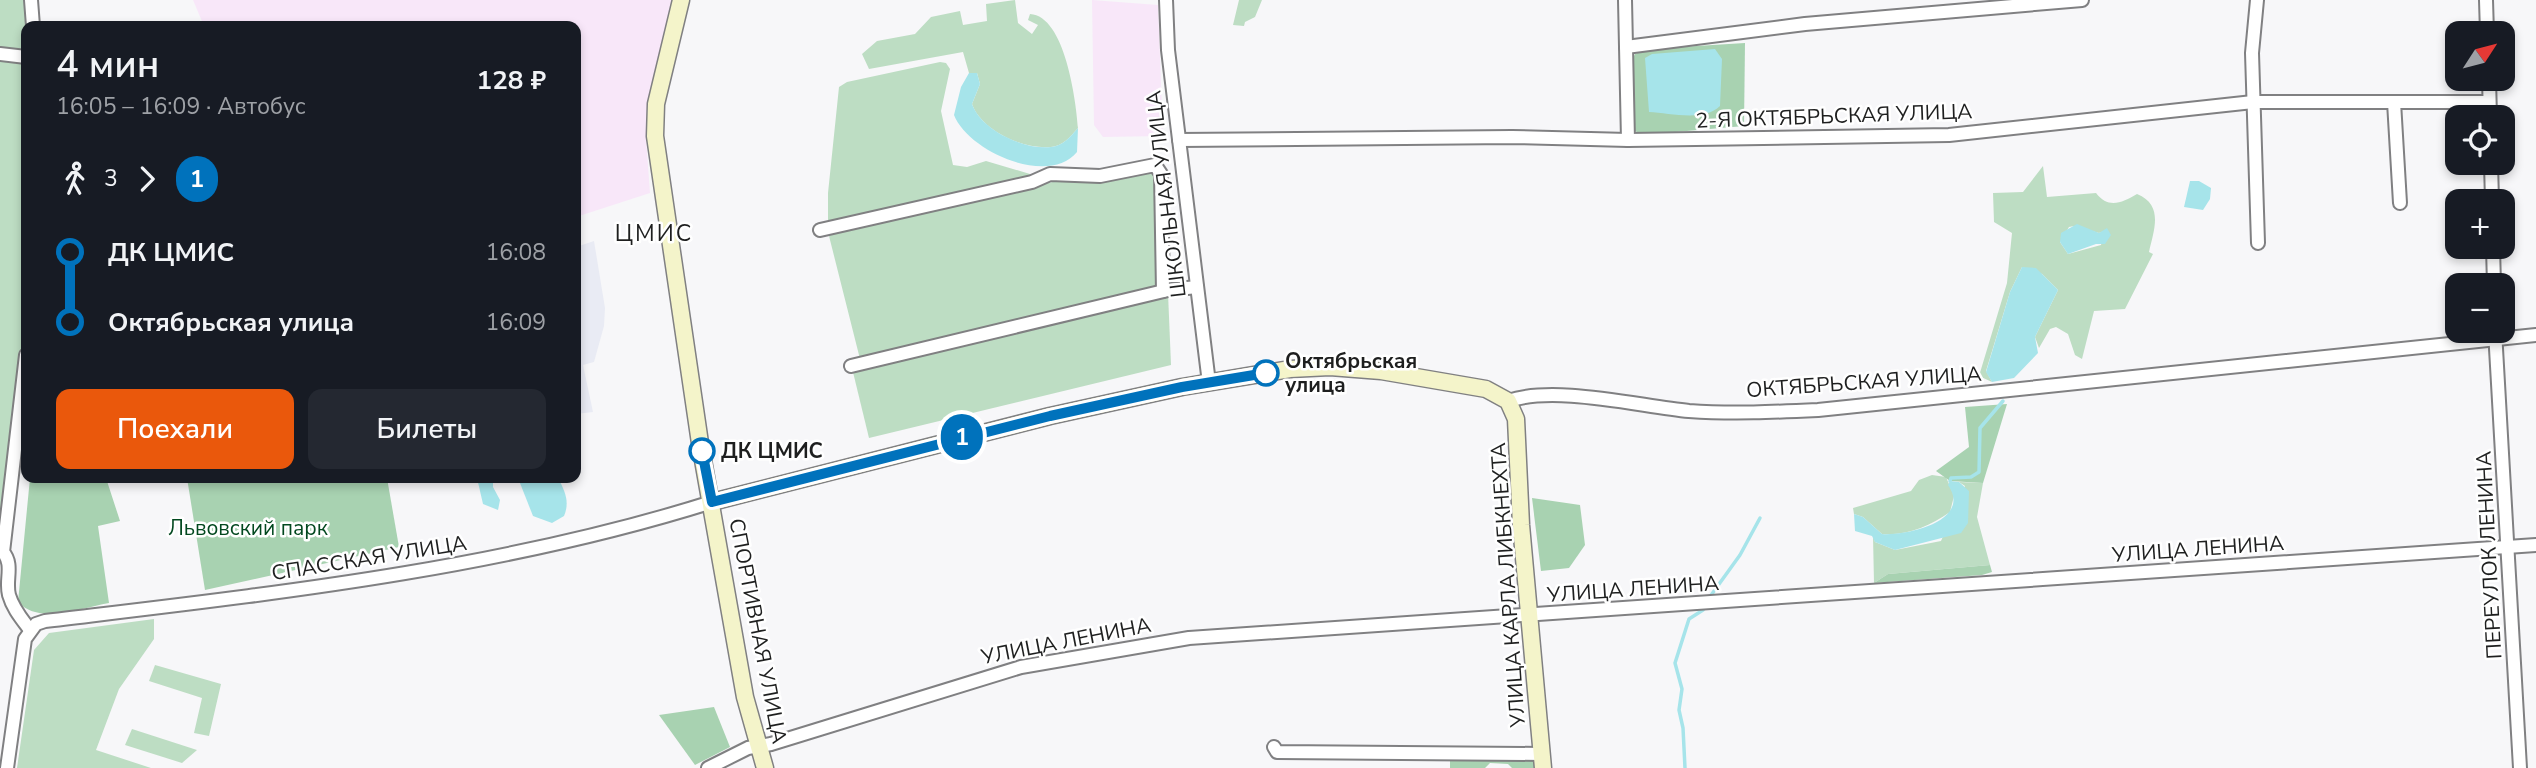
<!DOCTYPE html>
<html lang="ru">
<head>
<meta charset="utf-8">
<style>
	body { margin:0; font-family:"Nunito Sans",sans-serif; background:#242831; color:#f1f3f6; height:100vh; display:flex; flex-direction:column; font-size:26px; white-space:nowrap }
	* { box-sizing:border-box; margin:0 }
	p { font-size:23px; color:#9ea1a6 }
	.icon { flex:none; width:38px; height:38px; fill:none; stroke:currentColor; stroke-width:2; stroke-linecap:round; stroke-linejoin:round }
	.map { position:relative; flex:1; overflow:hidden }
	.drawer { position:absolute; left:21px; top:21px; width:560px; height:462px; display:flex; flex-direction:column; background:#171b24; border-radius:14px; box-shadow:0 4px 10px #0003 }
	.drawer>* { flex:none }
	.badge { padding:0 14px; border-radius:23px; font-size:24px; line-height:46px }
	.needle { width:46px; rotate:54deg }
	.buttons { position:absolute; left:2445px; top:21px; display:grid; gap:14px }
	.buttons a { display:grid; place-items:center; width:70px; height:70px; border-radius:14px; background:#171b24; box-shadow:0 4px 10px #0003; font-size:35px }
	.map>.badge { position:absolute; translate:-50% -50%; box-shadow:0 0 0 4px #fff }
	.legs { display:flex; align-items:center; gap:10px; height:77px; padding:0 35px; font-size:23px }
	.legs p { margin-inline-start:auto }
	.summary { display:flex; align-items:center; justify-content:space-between; height:119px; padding:0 35px }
	h1 { font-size:38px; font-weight:600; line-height:52px }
	.primary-button { display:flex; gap:14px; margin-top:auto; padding:14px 35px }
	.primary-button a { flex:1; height:80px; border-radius:14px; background:#ea580c; color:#fff; font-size:28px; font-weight:600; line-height:80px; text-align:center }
	.primary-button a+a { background:#242831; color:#f1f3f6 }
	ul { padding:0 35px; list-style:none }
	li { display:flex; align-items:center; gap:24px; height:70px; font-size:26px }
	li i { display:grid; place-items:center; width:10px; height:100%; margin:0 9px; background:currentColor }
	li i::after { content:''; width:18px; height:18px; margin:-9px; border:5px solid; border-radius:50%; background:#171b24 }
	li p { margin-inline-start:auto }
	li:first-child i { background:linear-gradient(#0000 50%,currentColor 0) }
	li:last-child i { background:linear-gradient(currentColor 50%,#0000 0) }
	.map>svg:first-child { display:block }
</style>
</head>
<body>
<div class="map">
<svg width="2536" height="768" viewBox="0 0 2536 768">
	<rect width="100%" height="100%" fill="#f7f7f9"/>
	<g fill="#f8e7f9">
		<polygon points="193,0 674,0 646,138 650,193 576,217 576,26 204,26"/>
		<polygon points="1092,0 1158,5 1163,136 1103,137 1094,125"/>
	</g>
	<polygon fill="#e9ebf4" points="594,241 605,308 604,326 594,362 583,365 593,412 576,414 576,247"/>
	<g fill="#bdddc3" fill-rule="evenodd">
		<polygon points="0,0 29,0 29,26 26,26 26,386 0,555"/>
		<path d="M1015,0L1018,23L1032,34L1038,25L1028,20L1030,14C1065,16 1076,100 1078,128C1071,136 1063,146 1051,147C1023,150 981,130 972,104L980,84L977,73H969L963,52L869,69L862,54L877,41L915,34L931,17L960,11L963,25L987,21L986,4Z"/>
		<polygon points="1239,0 1262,0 1255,17 1245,22 1244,26 1233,25"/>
		<polygon points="940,62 946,63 950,69 941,111 953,165 967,167 986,161 1030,174 1031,178 828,223 828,193 839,87 847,82"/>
		<path d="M2043,166L2047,197L2096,193C2108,209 2122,203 2137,194C2164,205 2154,230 2149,252L2153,254L2125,309L2094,311L2082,359L2075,355L2068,334L2056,327L2050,329L2039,348L2035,337L2058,290L2042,274L2022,267L2010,292L1986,371L1992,382L1979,376L2007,283L2012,233L1994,222L1993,193L2023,192ZM2074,226L2099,233L2104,231L2101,245L2068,254L2060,242L2069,227Z"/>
		<polygon points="1155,170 1160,289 860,359 828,232 1057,181 1102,180"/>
		<polygon points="1168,293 1171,365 869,438 852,368"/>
		<path d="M1932,475L1946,477L1954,496L1950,512C1929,526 1908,536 1882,534L1863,517L1854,514L1853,508L1911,491L1919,480Z"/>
		<polygon points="1959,482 1983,483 1977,517 1990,565 1888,574 1874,583 1873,536 1875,542 1895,550 1941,541 1965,486"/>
		<polygon points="154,619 154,639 119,689 96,750 151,768 17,768 34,650 49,633"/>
		<polygon points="155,665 221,684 209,736 194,733 202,698 149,681"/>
		<polygon points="132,729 197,750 182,763 125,745"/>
	</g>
	<g fill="#a8d2b1">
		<polygon points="1745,43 1744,126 1641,135 1634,130 1632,60 1635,54 1648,49"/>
		<polygon points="2007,404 1983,483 1950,481 1936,471 1969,447 1965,407"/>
		<path d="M30,478H106L120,521L98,526L109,603C81,608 39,625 18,602Z"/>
		<polygon points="187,478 387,478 399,547 205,590"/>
		<polygon points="1532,498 1580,505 1585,545 1569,568 1541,571"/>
		<polygon points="1990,565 1992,572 1982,575 1874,583 1888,574"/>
		<polygon points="714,707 730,747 695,765 659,715"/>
		<polygon points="1450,757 1536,759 1537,768 1512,768 1508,764 1490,763 1485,768 1450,768"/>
	</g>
	<g fill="#a6e4ea">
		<path d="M1715,49L1722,59L1720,106C1704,122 1670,113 1649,112L1645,58L1652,54Z"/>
		<path d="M969,73H977L980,84L972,104C981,130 1024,150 1051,147C1063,146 1071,136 1078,128L1077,152C1048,187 968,151 954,115L961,87Z"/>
		<polygon points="2190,181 2199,181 2211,188 2210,199 2203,210 2184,207"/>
		<polygon points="2077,224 2099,233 2107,228 2111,235 2105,244 2096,244 2068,254 2060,242 2061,233"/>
		<polygon points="2022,267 2036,268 2058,290 2035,337 2038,353 2014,378 1992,382 1986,372 2010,292"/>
		<polygon points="477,478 493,478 493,487 500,500 498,510 483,504"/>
		<path d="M518,478H558C565,491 570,502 564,516L552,523L533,516Z"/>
		<path d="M1950,481L1959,482L1969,491L1968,523L1961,533L1895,550L1875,542L1872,536L1855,531L1854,514L1863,517L1882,534C1906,536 1973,521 1948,485Z"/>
	</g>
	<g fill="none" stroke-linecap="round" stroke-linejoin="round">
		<g stroke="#a6e4ea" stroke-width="3.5">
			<polyline points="1950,481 1951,478 1971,477 1979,472 1980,428 2003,401"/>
			<polyline points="1709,598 1740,555 1760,518"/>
			<polyline points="1685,768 1683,728 1679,710 1682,689 1675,663 1689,619 1703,610"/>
		</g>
		<g stroke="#808082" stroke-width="16">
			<g id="street">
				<polyline points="31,0 33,26"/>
				<polyline points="1166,0 1168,50 1209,383"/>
				<polyline points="1625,0 1628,140"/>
				<polyline points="2257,0 2252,53 2258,243"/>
				<polyline points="2486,0 2487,33"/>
				<polyline points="1626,47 1805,24 2082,0"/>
				<polyline points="0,54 26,57"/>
				<polyline points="2489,79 2490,117"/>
				<polyline points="2394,102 2400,203"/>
				<polyline points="1179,140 1512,137 1628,140 1949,135 2253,102 2489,102"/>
				<polyline points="2491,163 2492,201"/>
				<polyline points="820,230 1032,182 1050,174 1100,176 1155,165 1161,174 1163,291"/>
				<polyline points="2493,247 2494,285"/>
				<polyline points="2495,331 2520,768"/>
				<path d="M26,355L3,552C14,565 5,580 9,595C13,609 22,619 30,630"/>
				<polyline points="851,366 1168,290 1197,287"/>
				<path d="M1508,401C1555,385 1638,406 1689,411C1732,414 1775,412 1818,410L2536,335"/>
				<polyline points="1274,747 1277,752 1542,754"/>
				<path d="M7,768L25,639L36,624L45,621C269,594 496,570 712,502"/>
				<polyline points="708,768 748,748 771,744 1021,667 1189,638 2536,545"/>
			</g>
		</g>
		<g stroke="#808082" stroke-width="19">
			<g id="secondary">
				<polyline points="681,0 656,104 655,136 700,443 745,697 765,768"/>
				<polyline points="712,502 1050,416 1182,387 1290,369 1330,367 1381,371 1486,389 1508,401 1516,419 1521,525 1543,768"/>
			</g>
		</g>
		<use href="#street" stroke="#fff" stroke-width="12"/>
		<use href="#secondary" stroke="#f4f4ca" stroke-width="16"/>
	</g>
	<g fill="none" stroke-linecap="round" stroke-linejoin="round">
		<g stroke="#fff" stroke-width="16">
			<polyline id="line-1" points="702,451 712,502 1050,416 1182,387 1266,373"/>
		</g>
		<use href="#line-1" stroke="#0072bc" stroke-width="10"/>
	</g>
	<g fill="#fff" stroke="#0072bc" stroke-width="3.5">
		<circle cx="1266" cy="373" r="12"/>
		<circle cx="702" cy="451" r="12"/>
	</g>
	<g text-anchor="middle" stroke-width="5" stroke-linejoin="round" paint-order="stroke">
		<g font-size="21" fill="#1e1f1f" stroke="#fff">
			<text transform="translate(1834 116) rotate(-2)" y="7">2-Я ОКТЯБРЬСКАЯ УЛИЦА</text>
			<text transform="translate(1166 194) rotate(-97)" y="7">ШКОЛЬНАЯ УЛИЦА</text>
			<text transform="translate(1864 382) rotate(-4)" y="7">ОКТЯБРЬСКАЯ УЛИЦА</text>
			<text transform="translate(2198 549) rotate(-4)" y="7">УЛИЦА ЛЕНИНА</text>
			<text transform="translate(2489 555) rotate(-93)" y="7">ПЕРЕУЛОК ЛЕНИНА</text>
			<text transform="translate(369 558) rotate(-9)" y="7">СПАССКАЯ УЛИЦА</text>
			<text transform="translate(1508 585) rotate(-94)" y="7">УЛИЦА КАРЛА ЛИБКНЕХТА</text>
			<text transform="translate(1633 589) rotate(-4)" y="7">УЛИЦА ЛЕНИНА</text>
			<text transform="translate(758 631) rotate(79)" y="7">СПОРТИВНАЯ УЛИЦА</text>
			<text transform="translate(1066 641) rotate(-11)" y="7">УЛИЦА ЛЕНИНА</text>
		</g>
		<g font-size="21" font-weight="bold" fill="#1e1f1f" stroke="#fff" text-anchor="start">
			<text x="1285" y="368">Октябрьская<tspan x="1285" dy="24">улица</tspan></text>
			<text x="721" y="458">ДК ЦМИС</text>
		</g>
		<g font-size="21" fill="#02481f" stroke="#fff">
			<text x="248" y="535">Львовский парк</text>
		</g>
		<g font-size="23" letter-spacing="2" fill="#1e1f1f" stroke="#fff">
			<text x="654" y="241">ЦМИС</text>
		</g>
	</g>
</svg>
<div class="buttons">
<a><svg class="needle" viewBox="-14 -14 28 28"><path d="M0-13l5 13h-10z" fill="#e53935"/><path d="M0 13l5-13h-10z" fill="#9ea1a6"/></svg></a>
<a><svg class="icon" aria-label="locate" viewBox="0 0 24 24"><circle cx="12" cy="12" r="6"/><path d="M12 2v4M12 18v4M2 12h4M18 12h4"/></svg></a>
<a>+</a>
<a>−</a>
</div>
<b class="badge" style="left:962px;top:437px;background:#0072bc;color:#fff">1</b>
<section class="drawer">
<div class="summary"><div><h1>4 мин</h1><p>16:05 – 16:09 · Автобус</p></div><b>128 ₽</b></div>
<div class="legs"><svg class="icon" aria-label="walk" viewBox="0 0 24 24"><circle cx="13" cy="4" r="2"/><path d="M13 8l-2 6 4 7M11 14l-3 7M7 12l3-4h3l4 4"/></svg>3<svg class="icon" aria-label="forward" viewBox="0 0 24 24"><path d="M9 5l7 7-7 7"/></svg><b class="badge" style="background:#0072bc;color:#fff">1</b></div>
<ul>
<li><i style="color:#0072bc"></i><b>ДК ЦМИС</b><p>16:08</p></li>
<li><i style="color:#0072bc"></i><b>Октябрьская улица</b><p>16:09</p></li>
</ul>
<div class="primary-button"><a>Поехали</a><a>Билеты</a></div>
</section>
</div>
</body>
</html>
